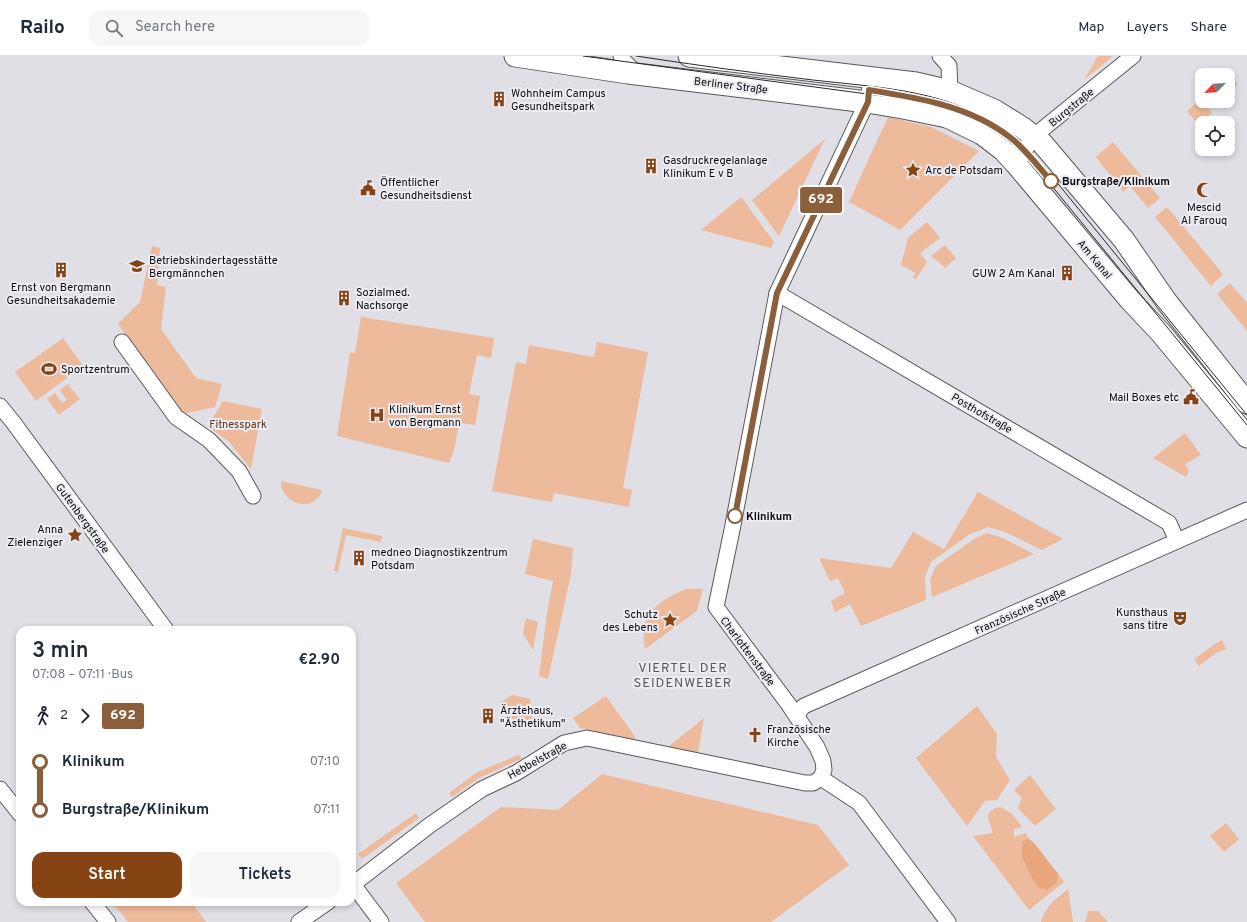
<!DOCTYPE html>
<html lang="en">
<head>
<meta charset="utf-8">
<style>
	body { margin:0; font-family:Overpass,sans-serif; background:#f6f6f7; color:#1f2937; height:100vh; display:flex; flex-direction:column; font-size:15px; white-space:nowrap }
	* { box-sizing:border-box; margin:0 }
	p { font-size:13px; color:#747a83 }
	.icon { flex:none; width:22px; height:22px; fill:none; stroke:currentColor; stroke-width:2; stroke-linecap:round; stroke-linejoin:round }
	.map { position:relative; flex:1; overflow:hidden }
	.side { position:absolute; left:16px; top:570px; width:340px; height:280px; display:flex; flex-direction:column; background:#fff; border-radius:12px; box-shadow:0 2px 6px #0003 }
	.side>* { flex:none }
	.badge { padding:0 8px; border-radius:3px; font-size:14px; line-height:26px }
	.needle { width:26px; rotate:245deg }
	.controls { position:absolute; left:1195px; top:12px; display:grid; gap:8px }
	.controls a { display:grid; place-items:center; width:40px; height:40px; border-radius:8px; background:#fff; box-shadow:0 2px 6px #0003; font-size:20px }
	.map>.badge { position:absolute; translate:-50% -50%; box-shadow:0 0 0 2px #fff }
	.legs { display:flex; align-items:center; gap:6px; height:44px; padding:0 16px; font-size:13px }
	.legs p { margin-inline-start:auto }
	.headline { display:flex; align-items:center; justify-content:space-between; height:68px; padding:0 16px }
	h1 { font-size:22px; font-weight:600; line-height:30px }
	.action { display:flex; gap:8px; margin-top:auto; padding:8px 16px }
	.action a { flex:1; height:46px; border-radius:12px; background:#864414; color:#fff; font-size:16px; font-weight:600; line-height:46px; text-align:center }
	.action a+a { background:#f6f6f7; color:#1f2937 }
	ul { padding:0 16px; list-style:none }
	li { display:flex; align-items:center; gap:14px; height:48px; font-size:15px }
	li i { display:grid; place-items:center; width:6px; height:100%; margin:0 5px; background:currentColor }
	li i::after { content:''; width:10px; height:10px; margin:-5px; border:3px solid; border-radius:50%; background:#fff }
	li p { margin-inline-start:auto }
	li:first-child i { background:linear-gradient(#0000 50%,currentColor 0) }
	li:last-child i { background:linear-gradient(currentColor 50%,#0000 0) }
	header { display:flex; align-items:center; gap:24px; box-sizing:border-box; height:56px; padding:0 20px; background:#fff; border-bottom:1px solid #e0e1e3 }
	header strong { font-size:19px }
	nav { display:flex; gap:22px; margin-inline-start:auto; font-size:14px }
	.search { width:280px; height:36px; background:#f6f6f7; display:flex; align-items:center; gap:10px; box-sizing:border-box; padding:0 14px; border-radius:12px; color:#747a83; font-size:15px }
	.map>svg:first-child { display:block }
</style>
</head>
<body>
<header>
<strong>Railo</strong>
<div class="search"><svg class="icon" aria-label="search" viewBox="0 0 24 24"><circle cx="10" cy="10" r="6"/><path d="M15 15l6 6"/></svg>Search here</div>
<nav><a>Map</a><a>Layers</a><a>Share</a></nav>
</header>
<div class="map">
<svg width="1247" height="866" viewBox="0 0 1247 866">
	<rect width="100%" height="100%" fill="#dfdfe5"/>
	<g fill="#eeba9c">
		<polygon points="1098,0 1113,0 1084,24"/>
		<polygon points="1231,19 1238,28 1228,37 1228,22"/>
		<polygon points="1201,43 1212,57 1198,68 1187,55"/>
		<polygon points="888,61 931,71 979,95 900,174 849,146"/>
		<polygon points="825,83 779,180 752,144"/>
		<polygon points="1113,86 1160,142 1148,152 1130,130 1123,136 1096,101"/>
		<polygon points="741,141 774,186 771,192 701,174"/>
		<polygon points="1167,151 1223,218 1211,230 1155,161"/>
		<polygon points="927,166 940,182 920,197 927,206 916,223 913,221 916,217 901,209 908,182"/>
		<polygon points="945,189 956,202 945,212 941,208 931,200"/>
		<polygon points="152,190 160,192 157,229 166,231 161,273 196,322 222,328 215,351 182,358 118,268 140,246"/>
		<polygon points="1230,227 1247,247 1247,275 1217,238"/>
		<polygon points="361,261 494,282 491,302 477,299 469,338 480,340 475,369 459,367 454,395 449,407 337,380 350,297 355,297"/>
		<polygon points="63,282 83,310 36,345 15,316"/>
		<polygon points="597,286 648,296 623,432 632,434 629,451 554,437 552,446 492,435 516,306 526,308 529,289 594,301"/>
		<polygon points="68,328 80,343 59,359 47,343 55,337 62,347 67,344 60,334"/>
		<polygon points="223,345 262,353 251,413 229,386 208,370"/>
		<polygon points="1185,377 1201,399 1185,408 1189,415 1186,421 1153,402"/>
		<path d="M281,425L322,434C316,454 291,451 283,435C281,432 281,428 281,425Z"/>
		<polygon points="978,436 1063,483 1042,494 1005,476 988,471 970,478 931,506 925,521 926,544 861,570 850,548 835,556 831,545 845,537 838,522 830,525 819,502 891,512 913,476 944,493"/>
		<polygon points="343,472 382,480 381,486 346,479 338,516 334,515"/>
		<polygon points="987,477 1003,482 1034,498 932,541 930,523 936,510 974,483"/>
		<polygon points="533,483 573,492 571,518 548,623 539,620 547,557 553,525 525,518"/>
		<path d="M686,533H703L697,555L645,593C638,558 658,545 686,533Z"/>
		<polygon points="526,562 538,566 533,594 523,578"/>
		<polygon points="1222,584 1226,593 1216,597 1199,610 1194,603 1215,588"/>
		<polygon points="512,639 530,643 532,664 519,673 500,647"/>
		<polygon points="606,640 636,682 633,684 580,672 573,662"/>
		<polygon points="977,650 997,678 996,701 1010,724 997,744 985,745 967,770 916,702"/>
		<polygon points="704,662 698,697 668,691"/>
		<polygon points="518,699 523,702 479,722 452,741 449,737 476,717"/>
		<polygon points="602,718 818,769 849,809 771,866 425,866 396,827 501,751 558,754"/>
		<polygon points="1030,719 1056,753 1035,770 1018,752 1022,742 1014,734"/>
		<polygon points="1001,751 1013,759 1022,771 1014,773 1014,781 1026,777 1028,782 1022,786 1057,826 1059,819 1064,826 1029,854 973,780 993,777 988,762 989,757 995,752"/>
		<polygon points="416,757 419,762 362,803 358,798"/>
		<polygon points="1226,767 1239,783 1224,796 1210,780"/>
		<path d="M1068,833L1073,866H1041C1045,850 1056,843 1068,833Z"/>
		<polygon points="112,846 191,846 206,866 128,866"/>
		<polygon points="1088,855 1098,855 1108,866 1085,866"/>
	</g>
	<polygon fill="#eaa67d" points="1028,782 1034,787 1059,819 1057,826 1047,834 1039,832 1030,819 1022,800 1022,786"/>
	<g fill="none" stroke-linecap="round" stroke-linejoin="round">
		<g stroke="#58585d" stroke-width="17">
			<g id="street">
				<polyline points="621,0 624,5 637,18"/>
				<polyline points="940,0 949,10 950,35"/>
				<polyline points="1016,108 1034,80 1133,0"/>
				<polyline points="777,237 1169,467 1177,485"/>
				<polyline points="122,286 176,361 209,384 239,415 253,440"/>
				<polyline points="0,350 13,366 166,574"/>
				<polyline points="797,661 800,654 804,650 1247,454"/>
				<polyline points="821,722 824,714 823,705 817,691 789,649 716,551 732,474 777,237 867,46 872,22"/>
				<polyline points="821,722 859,747 948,866"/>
				<polyline points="0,733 20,758"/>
				<polyline points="352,827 381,866"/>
				<polyline points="352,829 430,769 482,733 516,717 564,687 587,682 805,727 813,727 821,722"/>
				<polyline points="92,846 108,866"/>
				<polyline points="299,866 328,846"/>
			</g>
		</g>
		<g stroke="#58585d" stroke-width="23">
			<g id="secondary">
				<polyline points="515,0 628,17 867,46 908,53 947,61 982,78 1003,94 1016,108 1130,244 1161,277 1247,381"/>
				<polyline points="689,0 916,27 950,35 994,54 1023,72 1042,87 1124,184 1166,245 1247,347"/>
			</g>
		</g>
		<use href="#street" stroke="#fff" stroke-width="15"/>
		<use href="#secondary" stroke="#fff" stroke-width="21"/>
		<g stroke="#29292b" stroke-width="1">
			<path d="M583,0L912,44C956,55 988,65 1022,97C1032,107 1041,119 1051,129L1247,369"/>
			<path d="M636,0C695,9 754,17 813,24C873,31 939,33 992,66C1015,80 1032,98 1050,118L1247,359"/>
		</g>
	</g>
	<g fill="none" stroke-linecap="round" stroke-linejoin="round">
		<g stroke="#fff" stroke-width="9">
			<path id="line-1" d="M735,460L777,237L868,46L869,34C919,42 970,50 1011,82C1026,94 1038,110 1051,125"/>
		</g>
		<use href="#line-1" stroke="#8b5e3c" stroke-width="6"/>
	</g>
	<defs>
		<g id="building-bare" transform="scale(1.2)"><path d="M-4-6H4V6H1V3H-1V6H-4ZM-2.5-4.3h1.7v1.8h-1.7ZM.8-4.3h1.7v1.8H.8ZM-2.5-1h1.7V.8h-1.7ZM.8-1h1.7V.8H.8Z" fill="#864414" stroke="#ececf2" stroke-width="2.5" paint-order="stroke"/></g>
		<g id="sight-bare" transform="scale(1.2)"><path d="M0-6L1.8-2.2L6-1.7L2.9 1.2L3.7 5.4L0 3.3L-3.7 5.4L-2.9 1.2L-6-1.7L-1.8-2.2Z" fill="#864414" stroke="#ececf2" stroke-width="2.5" paint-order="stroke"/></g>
		<g id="civic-bare" transform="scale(1.2)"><path d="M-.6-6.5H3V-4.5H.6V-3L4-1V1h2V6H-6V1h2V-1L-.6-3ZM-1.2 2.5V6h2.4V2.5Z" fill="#864414" stroke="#ececf2" stroke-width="2.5" paint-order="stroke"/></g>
		<g id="mosque-bare" transform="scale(1.2)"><path d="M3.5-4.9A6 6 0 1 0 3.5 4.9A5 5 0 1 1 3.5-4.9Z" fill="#864414" stroke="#ececf2" stroke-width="2.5" paint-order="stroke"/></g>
		<g id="school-bare" transform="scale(1.2)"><path d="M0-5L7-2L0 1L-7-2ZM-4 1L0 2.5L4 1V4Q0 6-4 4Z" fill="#864414" stroke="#ececf2" stroke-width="2.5" paint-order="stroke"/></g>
		<g id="stadium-bare" transform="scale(1.2)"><path d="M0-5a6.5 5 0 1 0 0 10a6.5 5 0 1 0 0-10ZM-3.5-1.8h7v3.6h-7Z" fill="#864414" stroke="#ececf2" stroke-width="2.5" paint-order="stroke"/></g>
		<g id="hospital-bare" transform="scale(1.2)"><path d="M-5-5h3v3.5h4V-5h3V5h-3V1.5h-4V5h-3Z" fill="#864414" stroke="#ececf2" stroke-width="2.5" paint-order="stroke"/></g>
		<g id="theatre-bare" transform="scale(1.2)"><path d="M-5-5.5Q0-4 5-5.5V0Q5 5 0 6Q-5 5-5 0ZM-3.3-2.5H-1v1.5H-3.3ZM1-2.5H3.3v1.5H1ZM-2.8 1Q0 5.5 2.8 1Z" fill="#864414" stroke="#ececf2" stroke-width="2.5" paint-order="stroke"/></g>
		<g id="church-bare" transform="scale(1.2)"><path d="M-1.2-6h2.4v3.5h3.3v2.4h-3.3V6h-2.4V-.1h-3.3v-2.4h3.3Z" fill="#864414" stroke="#ececf2" stroke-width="2.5" paint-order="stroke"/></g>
	</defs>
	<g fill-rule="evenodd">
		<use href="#building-bare" x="499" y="43"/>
		<use href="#building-bare" x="651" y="110"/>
		<use href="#sight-bare" x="913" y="114"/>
		<use href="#civic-bare" x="368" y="132"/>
		<use href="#mosque-bare" x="1204" y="134"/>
		<use href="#school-bare" x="137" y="210"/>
		<use href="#building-bare" x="61" y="214"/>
		<use href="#building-bare" x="1067" y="217"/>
		<use href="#building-bare" x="344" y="242"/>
		<use href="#stadium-bare" x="49" y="313"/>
		<use href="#civic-bare" x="1191" y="341"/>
		<use href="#hospital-bare" x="377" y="359"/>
		<use href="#sight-bare" x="75" y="479"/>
		<use href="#building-bare" x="359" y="502"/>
		<use href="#theatre-bare" x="1180" y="562"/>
		<use href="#sight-bare" x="670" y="564"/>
		<use href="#building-bare" x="488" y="660"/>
		<use href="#church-bare" x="755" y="679"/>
	</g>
	<g fill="#fff" stroke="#8b5e3c" stroke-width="2">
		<circle cx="1051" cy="125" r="7"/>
		<circle cx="735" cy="460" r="7"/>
	</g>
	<g text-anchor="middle" stroke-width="4" stroke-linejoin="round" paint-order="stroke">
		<g font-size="11" fill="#0b0b0d" stroke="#ececf2">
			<text transform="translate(731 29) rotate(7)" y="4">Berliner Straße</text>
			<text transform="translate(1071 51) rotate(-39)" y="4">Burgstraße</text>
			<text transform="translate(1095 203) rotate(50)" y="4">Am Kanal</text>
			<text transform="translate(982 357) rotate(30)" y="4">Posthofstraße</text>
			<text transform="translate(83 462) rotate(54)" y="4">Gutenbergstraße</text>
			<text transform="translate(1020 555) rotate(-24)" y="4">Französische Straße</text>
			<text transform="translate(748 595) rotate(53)" y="4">Charlottenstraße</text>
			<text transform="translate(537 704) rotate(-29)" y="4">Hebbelstraße</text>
		</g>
		<g font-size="11" fill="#0b0b0d" stroke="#ececf2" text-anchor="start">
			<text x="511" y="41">Wohnheim Campus<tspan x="511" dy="13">Gesundheitspark</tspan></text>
			<text x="663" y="108">Gasdruckregelanlage<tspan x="663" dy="13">Klinikum E v B</tspan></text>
			<text x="925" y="118">Arc de Potsdam</text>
			<text x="380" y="130">Öffentlicher<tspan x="380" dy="13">Gesundheitsdienst</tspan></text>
			<text x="1204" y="155" text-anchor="middle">Mescid<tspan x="1204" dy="13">Al Farouq</tspan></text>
			<text x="149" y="208">Betriebskindertagesstätte<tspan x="149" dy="13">Bergmännchen</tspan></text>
			<text x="1055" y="221" text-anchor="end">GUW 2 Am Kanal</text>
			<text x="61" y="235" text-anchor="middle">Ernst von Bergmann<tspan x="61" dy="13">Gesundheitsakademie</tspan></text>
			<text x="356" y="240">Sozialmed.<tspan x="356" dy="13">Nachsorge</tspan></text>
			<text x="61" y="317">Sportzentrum</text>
			<text x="1179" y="345" text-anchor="end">Mail Boxes etc</text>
			<text x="389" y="357">Klinikum Ernst<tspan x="389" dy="13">von Bergmann</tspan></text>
			<text x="63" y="477" text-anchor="end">Anna<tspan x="63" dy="13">Zielenziger</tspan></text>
			<text x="371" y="500">medneo Diagnostikzentrum<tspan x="371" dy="13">Potsdam</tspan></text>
			<text x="1168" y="560" text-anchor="end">Kunsthaus<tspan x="1168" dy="13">sans titre</tspan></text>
			<text x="658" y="562" text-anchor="end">Schutz<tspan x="658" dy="13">des Lebens</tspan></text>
			<text x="500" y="658">Ärztehaus,<tspan x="500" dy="13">"Ästhetikum"</tspan></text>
			<text x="767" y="677">Französische<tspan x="767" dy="13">Kirche</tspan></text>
		</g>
		<g font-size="11" font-weight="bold" fill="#0b0b0d" stroke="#ececf2" text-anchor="start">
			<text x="1062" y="129">Burgstraße/Klinikum</text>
			<text x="746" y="464">Klinikum</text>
		</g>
		<g font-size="11" fill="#5c3012" stroke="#ececf2">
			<text x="238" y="372">Fitnesspark</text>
		</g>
		<g font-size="13" letter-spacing="1" fill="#57565c" stroke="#ececf2">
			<text x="683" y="616">VIERTEL DER<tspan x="683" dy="15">SEIDENWEBER</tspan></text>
		</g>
	</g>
</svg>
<div class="controls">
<a><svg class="needle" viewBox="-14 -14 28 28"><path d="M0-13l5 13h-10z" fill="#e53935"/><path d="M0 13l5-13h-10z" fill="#747a83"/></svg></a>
<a><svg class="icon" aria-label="locate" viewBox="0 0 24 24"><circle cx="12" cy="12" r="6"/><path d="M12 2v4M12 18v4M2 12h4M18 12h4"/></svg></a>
</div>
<b class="badge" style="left:821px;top:144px;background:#8b5e3c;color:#fff">692</b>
<section class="side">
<div class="headline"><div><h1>3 min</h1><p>07:08 – 07:11 · Bus</p></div><b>€2.90</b></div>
<div class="legs"><svg class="icon" aria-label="walk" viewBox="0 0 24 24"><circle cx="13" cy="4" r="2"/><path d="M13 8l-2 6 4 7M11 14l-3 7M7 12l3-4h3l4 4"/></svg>2<svg class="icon" aria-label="forward" viewBox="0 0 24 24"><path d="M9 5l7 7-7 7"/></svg><b class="badge" style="background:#8b5e3c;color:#fff">692</b></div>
<ul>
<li><i style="color:#8b5e3c"></i><b>Klinikum</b><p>07:10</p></li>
<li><i style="color:#8b5e3c"></i><b>Burgstraße/Klinikum</b><p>07:11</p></li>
</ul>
<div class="action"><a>Start</a><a>Tickets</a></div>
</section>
</div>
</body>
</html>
